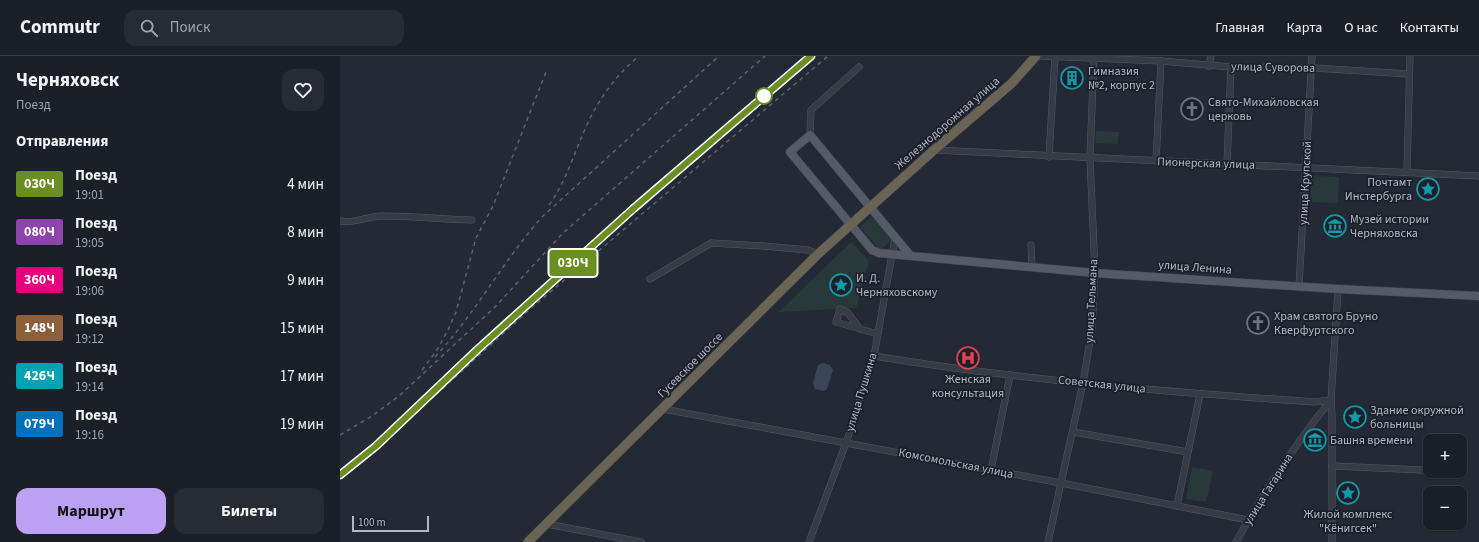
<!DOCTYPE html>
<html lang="ru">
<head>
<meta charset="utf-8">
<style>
	body { margin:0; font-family:"Source Sans 3",sans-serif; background:#272c34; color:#f1f3f6; height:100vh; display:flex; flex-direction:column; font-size:15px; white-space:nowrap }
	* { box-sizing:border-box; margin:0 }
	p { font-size:13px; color:#9fa2a8 }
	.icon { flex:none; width:22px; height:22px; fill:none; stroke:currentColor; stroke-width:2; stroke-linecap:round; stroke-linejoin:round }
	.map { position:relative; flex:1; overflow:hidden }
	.side { display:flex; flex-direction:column; background:#1a1f28; width:340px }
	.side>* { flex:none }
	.badge { padding:0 8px; border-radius:3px; font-size:14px; line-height:26px }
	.controls { position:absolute; left:1083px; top:378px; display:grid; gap:8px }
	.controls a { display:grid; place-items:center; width:44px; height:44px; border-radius:8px; background:#1a1f28; box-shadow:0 1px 3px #0004,0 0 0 1px #383d45; font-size:20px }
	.scale { position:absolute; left:12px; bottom:10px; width:77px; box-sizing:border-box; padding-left:4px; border:2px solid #b1b6c2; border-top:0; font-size:11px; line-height:14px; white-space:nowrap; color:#b1b6c2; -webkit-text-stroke:3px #1c202b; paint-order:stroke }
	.map>.badge { position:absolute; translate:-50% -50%; box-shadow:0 0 0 2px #fff }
	h2 { padding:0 16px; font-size:15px; line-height:36px }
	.round { display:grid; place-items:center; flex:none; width:42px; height:42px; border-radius:12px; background:#272c34 }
	.headline { display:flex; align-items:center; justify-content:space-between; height:68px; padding:0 16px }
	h1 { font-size:19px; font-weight:700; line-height:30px }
	.button { display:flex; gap:8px; margin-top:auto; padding:8px 16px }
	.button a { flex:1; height:46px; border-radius:12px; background:#bca0f2; color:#111; font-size:16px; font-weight:700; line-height:46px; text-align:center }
	.button a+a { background:#272c34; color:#f1f3f6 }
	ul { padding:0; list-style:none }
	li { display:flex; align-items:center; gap:12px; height:48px; padding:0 16px }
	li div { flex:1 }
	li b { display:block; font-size:15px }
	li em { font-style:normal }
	li .badge { min-width:44px; font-weight:700; text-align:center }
	header { display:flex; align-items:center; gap:24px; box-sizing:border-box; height:56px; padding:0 20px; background:#1a1f28; border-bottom:1px solid #383d45 }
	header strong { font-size:19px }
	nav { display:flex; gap:22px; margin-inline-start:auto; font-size:14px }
	.search { width:280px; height:36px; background:#272c34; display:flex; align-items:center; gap:10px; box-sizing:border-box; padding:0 14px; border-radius:12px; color:#9fa2a8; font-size:15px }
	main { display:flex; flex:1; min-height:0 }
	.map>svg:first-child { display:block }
</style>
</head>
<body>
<header>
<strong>Commutr</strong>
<div class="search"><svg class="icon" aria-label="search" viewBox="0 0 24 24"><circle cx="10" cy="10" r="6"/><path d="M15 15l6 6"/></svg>Поиск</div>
<nav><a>Главная</a><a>Карта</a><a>О нас</a><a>Контакты</a></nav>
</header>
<main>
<section class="side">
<div class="headline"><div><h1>Черняховск</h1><p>Поезд</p></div><a class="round"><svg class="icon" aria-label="heart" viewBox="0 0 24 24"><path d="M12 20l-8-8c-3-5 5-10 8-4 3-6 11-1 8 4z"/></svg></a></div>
<h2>Отправления</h2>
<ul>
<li><span class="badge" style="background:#6b8e23;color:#fff">030Ч</span><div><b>Поезд</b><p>19:01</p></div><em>4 мин</em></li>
<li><span class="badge" style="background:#8e44ad;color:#fff">080Ч</span><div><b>Поезд</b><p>19:05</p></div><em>8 мин</em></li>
<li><span class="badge" style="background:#e6007e;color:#fff">360Ч</span><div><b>Поезд</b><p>19:06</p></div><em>9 мин</em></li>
<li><span class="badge" style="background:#8b5e3c;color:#fff">148Ч</span><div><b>Поезд</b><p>19:12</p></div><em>15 мин</em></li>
<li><span class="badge" style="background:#00a3b4;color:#fff">426Ч</span><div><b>Поезд</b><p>19:14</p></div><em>17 мин</em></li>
<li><span class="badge" style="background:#0072bc;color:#fff">079Ч</span><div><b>Поезд</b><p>19:16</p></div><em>19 мин</em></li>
</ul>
<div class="button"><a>Маршрут</a><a>Билеты</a></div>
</section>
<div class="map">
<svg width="1139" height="486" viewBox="0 0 1139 486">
	<rect width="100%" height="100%" fill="#232935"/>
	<g fill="#29393a">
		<polygon points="756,75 779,76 778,88 755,87"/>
		<polygon points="972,120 999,121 998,147 970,146"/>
		<polygon points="532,161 552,184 540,194 520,171"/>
		<polygon points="511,186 529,205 516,252 439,256"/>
		<polygon points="852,411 873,415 866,446 846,443"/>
	</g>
	<polygon fill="#3a455c" points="483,307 490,309 493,314 487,333 484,335 475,333 473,327 478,309"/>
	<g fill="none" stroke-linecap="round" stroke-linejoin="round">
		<g stroke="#545964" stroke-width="7">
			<g id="minor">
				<polyline points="701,0 821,5 891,11 975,12 1069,18"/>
				<polyline points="869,10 871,0"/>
				<polyline points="470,79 471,54 519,11"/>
				<polyline points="594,94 1139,120"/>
				<polyline points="709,101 715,1"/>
				<polyline points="816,105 821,5"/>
				<polyline points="887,108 891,11"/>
				<polyline points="1067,116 1070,0"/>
				<path d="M0,165C14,168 28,160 42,160C72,160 102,163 132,164"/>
				<polyline points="691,189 692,211"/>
				<polyline points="310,223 371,187 424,190 468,194 478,198"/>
				<polyline points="959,230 972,0"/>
				<polyline points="520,273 508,257 500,253 496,266 538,278"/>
				<path d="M534,300C680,324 827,336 975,346L991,344"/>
				<polyline points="323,353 721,427 908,464"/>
				<polyline points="733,376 848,396"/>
				<polyline points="992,410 1083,414"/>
				<polyline points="651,414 670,319"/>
				<polyline points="837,450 860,338"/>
				<polyline points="207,468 301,486"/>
				<polyline points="469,486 506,387 534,300 555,182"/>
				<polyline points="708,486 743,327 752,272 755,217 750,102 754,0"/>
				<path d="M896,486C924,436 954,389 991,344"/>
				<polyline points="992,486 992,359 991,344 998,233"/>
			</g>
		</g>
		<g stroke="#40444f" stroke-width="9">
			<polyline id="major" points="570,199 470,79 450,96 532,194 539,197 755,217 998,233 1139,240"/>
		</g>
		<g stroke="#414651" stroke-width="10">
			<polyline id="highway" points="188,486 478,198 594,94 672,27 696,0"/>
		</g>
		<use href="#minor" stroke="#363b46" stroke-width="6"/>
		<use href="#major" stroke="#545a66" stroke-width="8"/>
		<use href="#highway" stroke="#6b6454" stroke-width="9"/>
		<g stroke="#5b616f" stroke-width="1.5" stroke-dasharray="4 4" stroke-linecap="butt">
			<path d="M209,149C230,120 237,85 254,55C266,33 280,16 299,0"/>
			<polyline points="191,245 293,153 471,0"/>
			<path d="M95,301C135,258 163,205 202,161L379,0"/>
			<polyline points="82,314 97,294 108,274 116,256 136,182 153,150 206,16"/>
			<polyline points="0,379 32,360 59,340 155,251 223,177 425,0"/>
			<polyline points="0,422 37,392 189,254 488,0"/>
		</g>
	</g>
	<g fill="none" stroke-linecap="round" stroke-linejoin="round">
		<g stroke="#fff" stroke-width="9">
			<polyline id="line" points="0,419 36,390 137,294 293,153 471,0"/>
		</g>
		<use href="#line" stroke="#6b8e23" stroke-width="6"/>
	</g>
	<defs>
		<g id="building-ring" transform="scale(1.15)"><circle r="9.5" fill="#1c202b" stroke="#0f9aa8" stroke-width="1.5"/><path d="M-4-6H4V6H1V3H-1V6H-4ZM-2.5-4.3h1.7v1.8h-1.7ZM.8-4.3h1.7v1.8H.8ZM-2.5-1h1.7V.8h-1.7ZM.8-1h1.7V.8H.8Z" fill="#0f9aa8"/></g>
		<g id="church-ring" transform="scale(1.15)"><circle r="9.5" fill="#1c202b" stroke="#6b7280" stroke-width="1.5"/><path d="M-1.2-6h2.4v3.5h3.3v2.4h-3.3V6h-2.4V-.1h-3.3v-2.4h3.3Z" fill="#6b7280"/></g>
		<g id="sight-ring" transform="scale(1.15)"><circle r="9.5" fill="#1c202b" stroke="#0f9aa8" stroke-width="1.5"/><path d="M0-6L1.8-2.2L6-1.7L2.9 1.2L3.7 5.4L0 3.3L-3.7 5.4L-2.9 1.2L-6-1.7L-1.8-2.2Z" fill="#0f9aa8"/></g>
		<g id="museum-ring" transform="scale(1.15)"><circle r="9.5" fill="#1c202b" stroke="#0f9aa8" stroke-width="1.5"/><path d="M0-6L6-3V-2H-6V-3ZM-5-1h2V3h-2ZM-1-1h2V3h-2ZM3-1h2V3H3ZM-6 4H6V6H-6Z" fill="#0f9aa8"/></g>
		<g id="hospital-ring" transform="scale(1.15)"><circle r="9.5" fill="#1c202b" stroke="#e0444e" stroke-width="1.5"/><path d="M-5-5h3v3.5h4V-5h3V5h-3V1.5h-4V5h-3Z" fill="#e0444e"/></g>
	</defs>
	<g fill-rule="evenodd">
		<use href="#building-ring" x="732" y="22"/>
		<use href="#church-ring" x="852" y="53"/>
		<use href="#sight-ring" x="1088" y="133"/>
		<use href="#museum-ring" x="995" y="170"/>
		<use href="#sight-ring" x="501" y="229"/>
		<use href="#church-ring" x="918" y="267"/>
		<use href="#hospital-ring" x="628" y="302"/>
		<use href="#sight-ring" x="1015" y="361"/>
		<use href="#museum-ring" x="975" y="384"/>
		<use href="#sight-ring" x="1008" y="437"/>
	</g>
	<circle fill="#fff" stroke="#6b8e23" stroke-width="2" cx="424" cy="40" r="8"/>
	<g text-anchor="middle" stroke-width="3.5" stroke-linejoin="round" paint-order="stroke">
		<g font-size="12" fill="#b1b6c2" stroke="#1c202b">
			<text transform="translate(933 11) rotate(1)" y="4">улица Суворова</text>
			<text transform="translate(607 67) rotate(-41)" y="4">Железнодорожная улица</text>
			<text transform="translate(866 107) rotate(2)" y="4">Пионерская улица</text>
			<text transform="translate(965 127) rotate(-87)" y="4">улица Крупской</text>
			<text transform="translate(855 211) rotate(4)" y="4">улица Ленина</text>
			<text transform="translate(751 245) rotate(-87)" y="4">улица Тельмана</text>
			<text transform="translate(350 309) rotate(-45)" y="4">Гусевское шоссе</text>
			<text transform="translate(762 328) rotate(6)" y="4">Советская улица</text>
			<text transform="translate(521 336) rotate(-73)" y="4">улица Пушкина</text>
			<text transform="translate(616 407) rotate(11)" y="4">Комсомольская улица</text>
			<text transform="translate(928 433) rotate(-58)" y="4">улица Гагарина</text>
		</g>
		<g font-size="12" fill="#b1b6c2" stroke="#1c202b" text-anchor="start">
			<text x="748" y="19">Гимназия<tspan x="748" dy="14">№2, корпус 2</tspan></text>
			<text x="868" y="50">Свято-Михайловская<tspan x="868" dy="14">церковь</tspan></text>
			<text x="1072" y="130" text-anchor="end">Почтамт<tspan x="1072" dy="14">Инстербурга</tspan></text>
			<text x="1010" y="167">Музей истории<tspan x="1010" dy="14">Черняховска</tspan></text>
			<text x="516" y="226">И. Д.<tspan x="516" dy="14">Черняховскому</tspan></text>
			<text x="934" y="264">Храм святого Бруно<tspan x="934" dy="14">Кверфуртского</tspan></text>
			<text x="628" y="327" text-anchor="middle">Женская<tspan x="628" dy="14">консультация</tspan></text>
			<text x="1030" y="358">Здание окружной<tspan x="1030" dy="14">больницы</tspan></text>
			<text x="990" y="388">Башня времени</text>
			<text x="1008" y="462" text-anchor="middle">Жилой комплекс<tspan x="1008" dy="14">"Кёнигсек"</tspan></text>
		</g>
	</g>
</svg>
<div class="controls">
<a>+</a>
<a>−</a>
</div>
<div class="scale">100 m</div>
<b class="badge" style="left:233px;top:207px;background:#6b8e23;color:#fff">030Ч</b>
</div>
</main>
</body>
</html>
